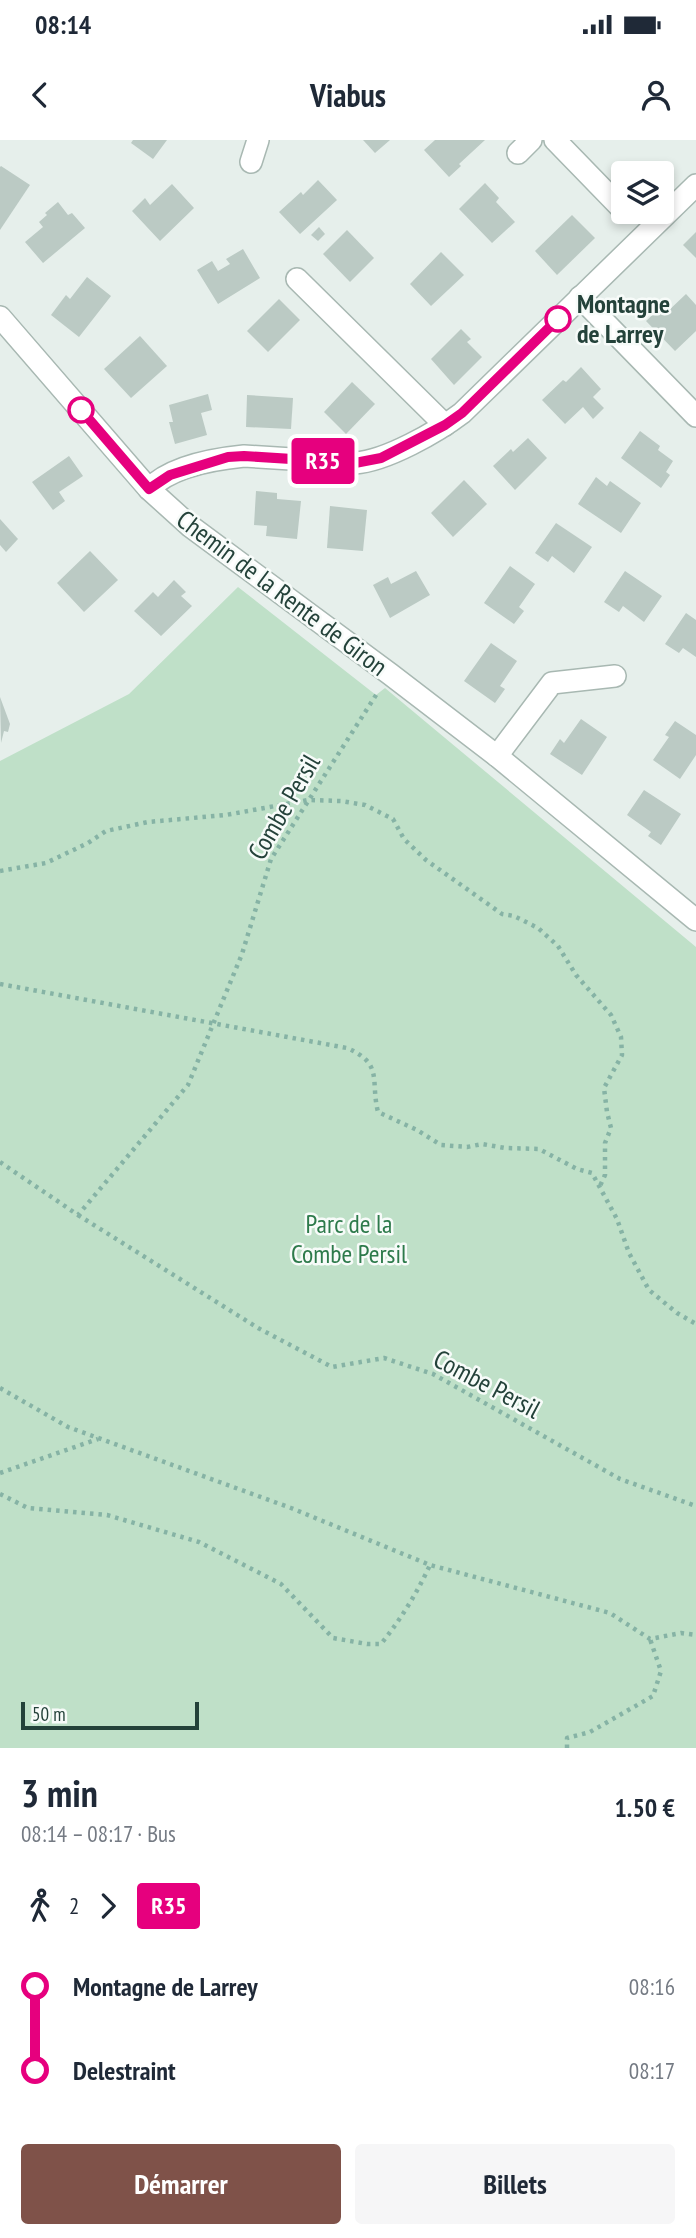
<!DOCTYPE html>
<html lang="fr">
<head>
<meta charset="utf-8">
<style>
	body { margin:0; font-family:"PT Sans Narrow",sans-serif; background:#f6f6f7; color:#1f2937; height:100vh; display:flex; flex-direction:column; font-size:26px; white-space:nowrap }
	* { box-sizing:border-box; margin:0 }
	p { font-size:23px; color:#747a83 }
	.icon { flex:none; width:38px; height:38px; fill:none; stroke:currentColor; stroke-width:2; stroke-linecap:round; stroke-linejoin:round }
	.map { position:relative; height:1608px; overflow:hidden }
	.details { display:flex; flex-direction:column; background:#fff; flex:1 }
	.details>* { flex:none }
	.badge { padding:0 14px; border-radius:5px; font-size:24px; line-height:46px }
	.fabs { position:absolute; left:611px; top:21px; display:grid; gap:14px }
	.fabs a { display:grid; place-items:center; width:63px; height:63px; border-radius:7px; background:#fff; box-shadow:0 4px 10px #0003; font-size:35px }
	.scale { position:absolute; left:21px; bottom:18px; width:178px; box-sizing:border-box; padding-left:7px; border:4px solid #24423a; border-top:0; font-size:19px; line-height:24px; white-space:nowrap; color:#24423a; -webkit-text-stroke:5px #f7fbf9; paint-order:stroke }
	.map>.badge { position:absolute; translate:-50% -50%; box-shadow:0 0 0 4px #fff }
	.legs { display:flex; align-items:center; gap:10px; height:77px; padding:0 21px; font-size:23px }
	.legs p { margin-inline-start:auto }
	.headline { display:flex; align-items:center; justify-content:space-between; height:119px; padding:0 21px }
	h1 { font-size:38px; font-weight:600; line-height:52px }
	.button { display:flex; gap:14px; margin-top:auto; padding:14px 21px }
	.button a { flex:1; height:80px; border-radius:7px; background:#7f5249; color:#fff; font-size:28px; font-weight:600; line-height:80px; text-align:center }
	.button a+a { background:#f6f6f7; color:#1f2937 }
	ul { padding:0 21px; list-style:none }
	li { display:flex; align-items:center; gap:24px; height:84px; font-size:26px }
	li i { display:grid; place-items:center; width:10px; height:100%; margin:0 9px; background:currentColor }
	li i::after { content:''; width:18px; height:18px; margin:-9px; border:5px solid; border-radius:50%; background:#fff }
	li p { margin-inline-start:auto }
	li:first-child i { background:linear-gradient(#0000 50%,currentColor 0) }
	li:last-child i { background:linear-gradient(currentColor 50%,#0000 0) }
	.status { display:flex; justify-content:space-between; align-items:center; height:49px; padding:0 35px; background:#fff; direction:ltr }
	.status svg { height:19px; fill:currentColor }
	header { display:flex; justify-content:space-between; align-items:center; height:91px; padding:0 21px; background:#fff; font-size:32px; font-weight:600 }
	.map>svg:first-child { display:block }
</style>
</head>
<body>
<div class="status"><b>08:14</b><svg viewBox="0 0 49 12"><path d="M0 12V9h3v3zM5 12V6h3v6zM10 12V3h3v9zM15 12V0h3v12zM26 1h20v11H26zM47 4h2v5h-2z"/></svg></div>
<header><svg class="icon" aria-label="back" viewBox="0 0 24 24"><path d="M15 5l-7 7 7 7"/></svg>Viabus<svg class="icon" aria-label="person" viewBox="0 0 24 24"><circle cx="12" cy="8" r="4"/><path d="M4 21q1-7 8-7t8 7"/></svg></header>
<div class="map">
<svg width="696" height="1608" viewBox="0 0 696 1608">
	<rect width="100%" height="100%" fill="#e6efeb"/>
	<polygon fill="#bfe0c8" points="238,447 376,555 385,548 696,807 696,1608 0,1608 0,621 129,554"/>
	<g fill="#bbcac4">
		<polygon points="133,0 167,0 153,19 131,3"/>
		<polygon points="363,0 390,0 375,13"/>
		<polygon points="435,0 485,0 459,24 461,26 449,37 424,10"/>
		<polygon points="1,26 30,45 0,90 0,27"/>
		<polygon points="318,40 337,60 300,94 279,72 301,52 303,55"/>
		<polygon points="485,43 499,58 496,62 515,82 492,103 459,69"/>
		<polygon points="172,44 194,68 160,101 132,71 145,58 150,65"/>
		<polygon points="58,62 68,75 72,73 85,88 43,123 25,102 43,87 39,82 47,75 45,73"/>
		<polygon points="572,75 595,98 557,135 535,111"/>
		<polygon points="319,87 325,94 318,101 311,95"/>
		<polygon points="347,90 374,118 350,142 323,114"/>
		<polygon points="696,92 696,118 683,105"/>
		<polygon points="243,109 260,138 218,164 197,130 212,121 218,131 230,124 226,119"/>
		<polygon points="441,112 464,135 431,166 410,144"/>
		<polygon points="87,137 111,156 79,197 51,175 66,155 70,159"/>
		<polygon points="686,154 696,165 696,191 675,211 646,181 661,167 666,173"/>
		<polygon points="279,159 300,180 268,212 247,191"/>
		<polygon points="461,189 471,199 467,202 482,217 454,245 431,219"/>
		<polygon points="140,196 167,226 131,258 104,229"/>
		<polygon points="581,227 601,249 593,257 604,268 593,279 583,267 565,284 542,260 563,240 566,242"/>
		<polygon points="352,242 375,264 346,294 324,272"/>
		<polygon points="208,254 212,270 201,273 207,295 175,304 169,282 173,282 169,265"/>
		<polygon points="247,255 293,258 291,289 246,287"/>
		<polygon points="640,291 660,306 658,310 673,321 666,332 670,335 661,348 621,318"/>
		<polygon points="528,298 547,318 515,350 493,326 511,309 513,312"/>
		<polygon points="69,316 83,336 59,352 65,361 53,370 32,342"/>
		<polygon points="596,337 607,346 610,341 641,363 621,393 578,364"/>
		<polygon points="464,340 487,364 453,397 431,373"/>
		<polygon points="256,351 277,353 277,359 301,361 297,399 266,396 267,386 254,385"/>
		<polygon points="330,366 367,370 363,411 327,408"/>
		<polygon points="0,379 18,399 6,412 0,405"/>
		<polygon points="556,383 592,407 574,433 552,416 548,422 535,413"/>
		<polygon points="90,411 118,440 84,472 57,443"/>
		<polygon points="510,426 535,444 519,467 524,471 514,484 484,463"/>
		<polygon points="416,431 430,455 390,478 373,445 388,437 391,444"/>
		<polygon points="625,431 662,456 644,482 623,466 619,472 604,462"/>
		<polygon points="174,440 186,452 181,456 192,466 161,496 134,471 153,452 158,457"/>
		<polygon points="686,473 696,480 696,517 683,508 679,513 665,504"/>
		<polygon points="491,503 517,521 500,546 505,549 495,563 464,541"/>
		<polygon points="0,557 10,584 8,592 4,591 1,603"/>
		<polygon points="581,579 607,597 582,635 550,614 560,599 564,603"/>
		<polygon points="675,581 696,595 696,615 680,639 653,620 669,597 665,595"/>
		<polygon points="644,650 681,674 661,705 648,696 651,692 627,675"/>
	</g>
	<g fill="none" stroke-linecap="round" stroke-linejoin="round">
		<g stroke="#a8b8b2" stroke-width="24">
			<g id="minor">
				<polyline points="555,0 623,70"/>
				<polyline points="518,13 531,0"/>
				<polyline points="251,22 258,0"/>
				<polyline points="297,139 445,285"/>
				<polyline points="580,157 696,276"/>
				<polyline points="0,177 149,349 190,386 390,534 497,616 696,780"/>
				<path d="M149,349C171,326 214,319 244,316L355,323C386,321 437,292 462,273L696,45"/>
				<polyline points="497,616 552,543 615,536"/>
			</g>
		</g>
		<g stroke="#86b3a5" stroke-width="4.5" stroke-dasharray="3.5 5" stroke-linecap="butt">
			<polyline points="0,731 46,723 88,703 106,691 148,682 226,675 308,660 341,661 365,665 393,679 404,699 426,720 502,774 514,776 538,788 558,806 576,835 611,875 621,897 622,915 604,948 607,972 611,988 605,1003 605,1035 600,1046"/>
			<path d="M0,844L347,908C384,924 370,940 378,972L417,990L441,1005L467,1007L482,1004L505,1008L539,1009L577,1029L592,1033L617,1079L629,1113L649,1150L677,1173L696,1184"/>
			<polyline points="0,1022 78,1075 188,945 242,814 271,719 378,552"/>
			<polyline points="78,1075 258,1188 332,1227 384,1218 433,1234 620,1339 696,1366"/>
			<polyline points="0,1248 68,1287 291,1368 430,1425 610,1473 650,1499 681,1493 696,1495"/>
			<polyline points="0,1333 98,1299"/>
			<path d="M0,1354L28,1368L107,1375L199,1402L281,1444L333,1498L367,1504H381C401,1479 417,1453 430,1425"/>
			<polyline points="567,1608 567,1598 590,1592 653,1556 661,1531 650,1499"/>
		</g>
		<use href="#minor" stroke="#fff" stroke-width="21"/>
	</g>
	<g fill="none" stroke-linecap="round" stroke-linejoin="round">
		<g stroke="#fff" stroke-width="16">
			<polyline id="line-1" points="81,270 149,349 170,335 228,317 244,316 355,323 381,318 445,285 462,273 558,179"/>
		</g>
		<use href="#line-1" stroke="#e6007e" stroke-width="10"/>
	</g>
	<g fill="#fff" stroke="#e6007e" stroke-width="3.5">
		<circle cx="558" cy="179" r="12"/>
		<circle cx="81" cy="270" r="12"/>
	</g>
	<g text-anchor="middle" stroke-width="5" stroke-linejoin="round" paint-order="stroke">
		<g font-size="26" font-weight="bold" fill="#24423a" stroke="#f7fbf9" text-anchor="start">
			<text x="577" y="173">Montagne<tspan x="577" dy="30">de Larrey</tspan></text>
		</g>
		<g font-size="26" fill="#24423a" stroke="#f7fbf9">
			<text transform="translate(282 453) rotate(37)" y="9">Chemin de la Rente de Giron</text>
			<text transform="translate(284 667) rotate(-60)" y="9">Combe Persil</text>
			<text transform="translate(487 1244) rotate(28)" y="9">Combe Persil</text>
		</g>
		<g font-size="26" fill="#2d7a4b" stroke="#f7fbf9">
			<text x="349" y="1093">Parc de la<tspan x="349" dy="30">Combe Persil</tspan></text>
		</g>
	</g>
</svg>
<div class="fabs">
<a><svg class="icon" aria-label="layers" viewBox="0 0 24 24"><path d="M12 4l9 5-9 5-9-5zM3 14l9 5 9-5"/></svg></a>
</div>
<div class="scale">50 m</div>
<b class="badge" style="left:323px;top:321px;background:#e6007e;color:#fff">R35</b>
</div>
<section class="details">
<div class="headline"><div><h1>3 min</h1><p>08:14 – 08:17 · Bus</p></div><b>1.50 €</b></div>
<div class="legs"><svg class="icon" aria-label="walk" viewBox="0 0 24 24"><circle cx="13" cy="4" r="2"/><path d="M13 8l-2 6 4 7M11 14l-3 7M7 12l3-4h3l4 4"/></svg>2<svg class="icon" aria-label="forward" viewBox="0 0 24 24"><path d="M9 5l7 7-7 7"/></svg><b class="badge" style="background:#e6007e;color:#fff">R35</b></div>
<ul>
<li><i style="color:#e6007e"></i><b>Montagne de Larrey</b><p>08:16</p></li>
<li><i style="color:#e6007e"></i><b>Delestraint</b><p>08:17</p></li>
</ul>
<div class="button"><a>Démarrer</a><a>Billets</a></div>
</section>
</body>
</html>
